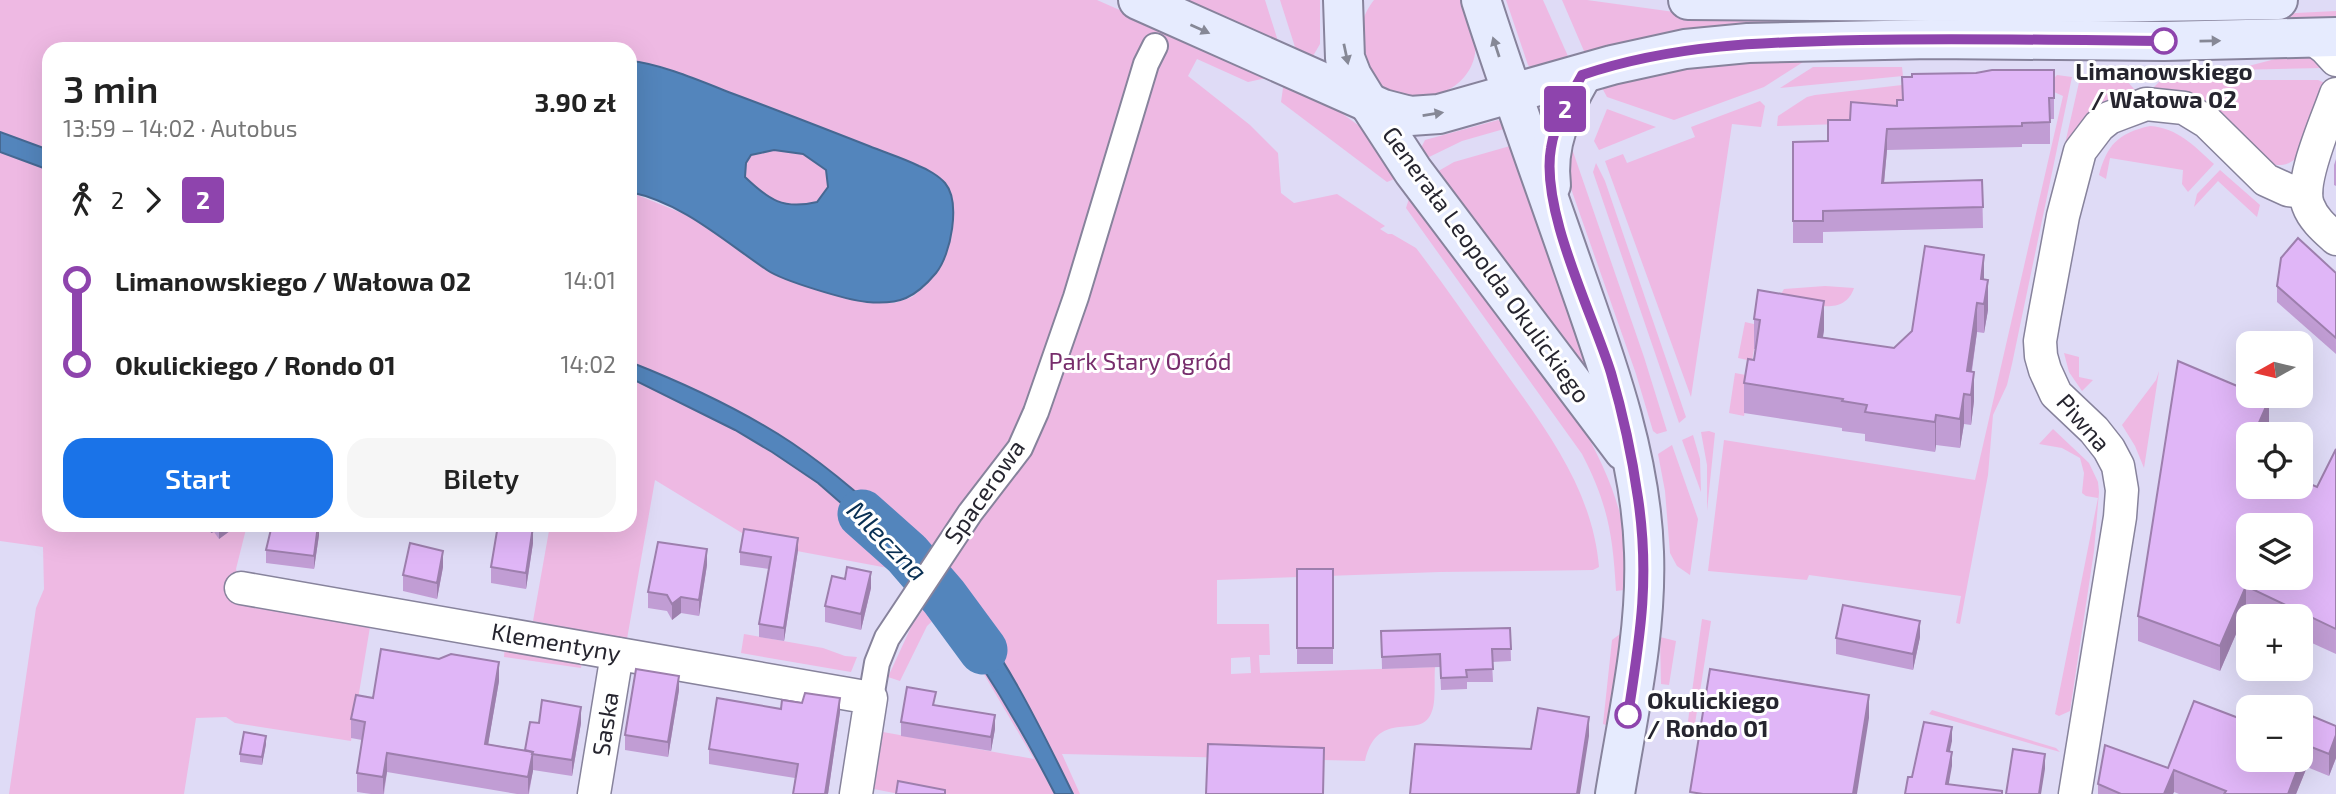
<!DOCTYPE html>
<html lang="pl">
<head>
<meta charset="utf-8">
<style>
	body { margin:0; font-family:"Exo 2",sans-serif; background:#f6f6f6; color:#222; height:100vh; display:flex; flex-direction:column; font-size:26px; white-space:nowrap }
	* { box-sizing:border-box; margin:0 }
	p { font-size:23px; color:#767676 }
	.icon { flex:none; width:38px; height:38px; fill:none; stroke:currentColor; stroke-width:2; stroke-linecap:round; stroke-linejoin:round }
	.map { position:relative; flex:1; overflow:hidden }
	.details { position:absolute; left:42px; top:42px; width:595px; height:490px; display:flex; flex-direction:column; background:#fff; border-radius:21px; box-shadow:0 7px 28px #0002 }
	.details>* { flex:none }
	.badge { padding:0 14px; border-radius:5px; font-size:24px; line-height:46px }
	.needle { width:46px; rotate:262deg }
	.buttons { position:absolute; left:2236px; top:331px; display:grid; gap:14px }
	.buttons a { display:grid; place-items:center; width:77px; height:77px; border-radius:14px; background:#fff; box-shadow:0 7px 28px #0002; font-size:35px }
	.map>.badge { position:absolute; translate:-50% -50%; box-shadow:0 0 0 4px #fff }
	.legs { display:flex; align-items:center; gap:10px; height:77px; padding:0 21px; font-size:23px }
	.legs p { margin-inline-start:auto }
	.headline { display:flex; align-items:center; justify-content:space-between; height:119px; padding:0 21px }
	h1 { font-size:38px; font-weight:600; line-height:52px }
	.action { display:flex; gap:14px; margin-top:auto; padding:14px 21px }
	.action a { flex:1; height:80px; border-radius:21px; background:#1a73e8; color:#fff; font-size:28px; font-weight:600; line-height:80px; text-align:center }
	.action a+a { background:#f6f6f6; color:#222 }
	ul { padding:0 21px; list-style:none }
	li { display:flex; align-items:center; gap:24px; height:84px; font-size:26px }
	li i { display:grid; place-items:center; width:10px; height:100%; margin:0 9px; background:currentColor }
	li i::after { content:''; width:18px; height:18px; margin:-9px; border:5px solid; border-radius:50%; background:#fff }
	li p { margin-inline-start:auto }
	li:first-child i { background:linear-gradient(#0000 50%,currentColor 0) }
	li:last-child i { background:linear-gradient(currentColor 50%,#0000 0) }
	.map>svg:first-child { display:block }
</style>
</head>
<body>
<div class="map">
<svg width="2336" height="794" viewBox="0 0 2336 794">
	<rect width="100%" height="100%" fill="#dfdbf6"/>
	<g fill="#eeb9e3" fill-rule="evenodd">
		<path d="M0,0H1097L1271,77L1248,82L1197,59L1188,76L1250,125L1278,153L1281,193L1294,203L1337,194L1385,226L1380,229L1388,234H1392L1416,248C1444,284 1469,321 1495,358C1541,423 1592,485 1599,567L1593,570L1440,572L1217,580V624H1269L1270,655H1259L1260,673L1435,667C1434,679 1436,702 1432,711C1422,743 1378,705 1365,761L1062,754L1080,794H1073L1015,681L984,631L951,588L904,571L760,544L655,480L627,639L533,621L550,525H630V192L694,218L769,272L828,293L894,303L912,297L925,286L868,146L688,77L630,61V49H49V525H247L236,569L240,581L371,621L351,741L235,723L226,717L196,718L184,794H9L36,608L44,589L43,547L0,541ZM1250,657L1251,673L1231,674V658Z"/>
		<polygon points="1171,0 1265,0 1277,38 1277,48"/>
		<polygon points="1280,0 1320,0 1320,44 1313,56 1294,56 1295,47"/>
		<path d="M1374,0H1461C1468,8 1470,19 1473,30C1492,92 1401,124 1369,70C1363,61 1361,56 1361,45C1362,25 1361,17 1374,0Z"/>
		<polygon points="1506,0 1543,0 1571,63 1534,70 1528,65"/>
		<polygon points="1562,0 1587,0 1689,14 2278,14 2336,11 2336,23 1587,58"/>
		<polygon points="1811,57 1764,87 1674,120 1607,97 1601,86 1671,68"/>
		<polygon points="2283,57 2312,57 2322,68 2233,70"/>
		<polygon points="1813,67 1902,67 1903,76 1780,88"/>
		<polygon points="2057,75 2072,77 2012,364 2007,385 1993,415 1988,475 1960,624 1956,623 1961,596 1809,575 1807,580 1708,571 1724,440 1975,480 2063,96 2054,92 2054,78"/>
		<path d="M2080,78L2126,80L2135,90C2092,102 2079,117 2062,157Z"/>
		<path d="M2161,80H2318L2325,83C2319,99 2307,148 2296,158C2288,166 2279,166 2269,164L2192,97L2177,90L2153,88Z"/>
		<polygon points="1284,81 1322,99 1358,125 1402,176 1387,182 1281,102"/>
		<polygon points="1902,85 1903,122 1777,126 1778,116 1807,97 1815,95"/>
		<polygon points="1760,101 1765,106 1761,127 1732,124 1691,397 1605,161 1623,154 1627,163 1695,137 1691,127"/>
		<polygon points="1607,109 1656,127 1599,150 1594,141"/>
		<polygon points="1498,120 1511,127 1462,141 1425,159 1421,148 1425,140"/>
		<path d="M2150,126C2178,128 2194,146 2214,164L2188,192L2182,184L2183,170L2110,158L2106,179L2099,175C2107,145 2118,133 2150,126Z"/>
		<polygon points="1570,143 1644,357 1667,431 1657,434 1653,431 1636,374 1568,180"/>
		<polygon points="1517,144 1596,385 1435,173 1454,162"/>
		<path d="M774,150L803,154L826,170L828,187L817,202C783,210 769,200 745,177L746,163L751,155Z"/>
		<polygon points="1596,163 1605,181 1686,417 1679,423 1593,172"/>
		<polygon points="2220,170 2260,205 2257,217 2218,181 2194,207 2197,194"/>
		<path d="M1412,189L1578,419C1611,476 1628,520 1630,586L1624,590L1616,591C1613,536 1608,504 1582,454L1406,208Z"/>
		<path d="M1825,286L1854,288C1844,318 1809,303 1785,299L1781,294L1784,289Z"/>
		<polygon points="1745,322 1758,325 1752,361 1738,358"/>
		<polygon points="2064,353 2079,357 2079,377 2093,380 2082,391 2069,372"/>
		<polygon points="2159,371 2144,468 2135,446 2122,425 2156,380"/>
		<polygon points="1735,373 1751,376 1744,416 1729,413"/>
		<polygon points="2053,429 2089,463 2098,482 2099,492 2094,551 2070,711 2059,716 2055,714 2098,498 2086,496 2082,493 2084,473 2080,458 2062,448 2039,444"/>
		<polygon points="1709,431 1715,433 1707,511 1707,465 1701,432"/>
		<polygon points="1693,435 1700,459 1701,492 1682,440"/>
		<polygon points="1672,445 1698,519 1690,575 1677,566 1670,553 1665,491 1658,454"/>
		<polygon points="930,600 936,606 939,604 971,647 993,684 1055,794 899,794 874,789 883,732 1034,759 972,654 941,613 927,626 900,681 888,677 912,625"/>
		<polygon points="1702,619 1711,621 1694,730 1688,721"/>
		<polygon points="744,634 823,648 845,656 857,657 851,672 741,653"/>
		<polygon points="1620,634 1626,634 1609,726 1603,724 1612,640"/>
		<polygon points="1660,637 1676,641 1669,685 1661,684"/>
		<polygon points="505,646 582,659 581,668 504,657"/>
		<polygon points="1932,710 2056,748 2060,752 1929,714"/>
	</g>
	<g fill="#5385bc" stroke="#466892" stroke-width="2" fill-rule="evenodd">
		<path d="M630,61C659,63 703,82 731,93C777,110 823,128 869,146C886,153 903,158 919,166C927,169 939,176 945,183C961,202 951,255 936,273C915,298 900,305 867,302C847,300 783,281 767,270C724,241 683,203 630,192ZM774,150L803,154L826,170L828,187L817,202C783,210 769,200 745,177L746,163L751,155Z"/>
		<polygon points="0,132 49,150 49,170 0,152"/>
		<path d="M630,362C686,384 742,410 792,443C838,474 879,512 920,549L907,567L865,524L818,483L772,452L735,430L630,378Z"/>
		<path d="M951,588C1002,649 1038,722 1073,794H1055C1021,728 983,664 939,604Z"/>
	</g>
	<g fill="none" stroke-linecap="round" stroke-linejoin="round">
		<polyline stroke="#5385bc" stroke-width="49" points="862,514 907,554 944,597 983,650"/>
		<g stroke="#87839c" stroke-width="28">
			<polyline id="pedestrian" points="871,698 877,663 887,638 970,513 1020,448 1036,412 1076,297 1146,64 1155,46"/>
		</g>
		<g stroke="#87839c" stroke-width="35">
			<g id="minor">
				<polyline points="2313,39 2325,48 2336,60"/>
				<path d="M2336,94C2327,120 2299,181 2308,205C2313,219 2325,229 2336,239"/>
				<polyline points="241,588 871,698 856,794"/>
				<polyline points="594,794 617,654"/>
				<polyline points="2075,794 2120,517 2122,490 2118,466 2109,449 2094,430 2056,394 2045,370 2041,356 2040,341 2044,318 2063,216 2080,151 2099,126 2109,118 2122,113 2146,104 2184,108 2207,122 2266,180 2288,190 2306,192"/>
			</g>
		</g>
		<g stroke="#87839c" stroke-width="42">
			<g id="secondary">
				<polyline points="1138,0 1383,109 1410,116 1439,114 1612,65 1685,49 1748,43 1931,39 2164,41 2336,37"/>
				<polyline points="1343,0 1345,58 1352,76 1368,102 1413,171 1624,451"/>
				<path d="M1481,0C1510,91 1543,180 1574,270C1606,361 1641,455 1644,552C1647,633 1628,714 1615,794"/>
				<polyline points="1688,0 2088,3 2278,0"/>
				<path d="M1551,185C1546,144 1562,110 1582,75"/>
			</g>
		</g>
		<use href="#pedestrian" stroke="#fff" stroke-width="24"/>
		<use href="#minor" stroke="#fff" stroke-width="32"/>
		<use href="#secondary" stroke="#e6ebfe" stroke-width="38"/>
	</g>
	<g fill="#c19dd4" fill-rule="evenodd">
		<polygon points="2054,70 2054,119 2050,119 2050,144 2022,144 2022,147 1887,150 1884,183 1982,180 1983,228 1823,232 1823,243 1793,243 1793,142 1828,141 1828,120 1850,120 1897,106 1902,100"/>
		<polygon points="2336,159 2336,186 2334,185 2334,165"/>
		<polygon points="2336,273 2336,354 2277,302 2277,286"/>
		<polygon points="1984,280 1988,310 1984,333 1977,332 1972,371 1974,401 1971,425 1964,424 1960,448 1936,445 1935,452 1865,441 1865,434 1842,431 1842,428 1744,413 1744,383 1754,360 1755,349 1754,349 1754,319 1824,330 1823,337 1894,348"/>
		<path d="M2178,361L2249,391V396H2258L2269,400V425L2265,434H2249V486H2301V480L2317,487L2336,449V654L2301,638V616H2256L2246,611L2220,671L2138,641V616ZM2249,525H2301V578H2249Z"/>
		<polygon points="205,525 238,525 219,539 214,532 211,533"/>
		<polygon points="319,535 314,569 266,563 266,550"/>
		<polygon points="533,543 526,589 491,583 491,567"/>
		<polygon points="798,550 784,641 759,637 759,624 769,569 740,565 740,552"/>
		<polygon points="707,565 699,616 681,613 672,620 667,611 648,608 648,592"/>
		<polygon points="443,567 437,599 403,591 403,575"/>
		<rect x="1297" y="569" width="36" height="95"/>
		<polygon points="845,579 871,588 861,630 825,622 825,606"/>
		<polygon points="1510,628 1511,661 1492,662 1493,682 1467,682 1467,689 1441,690 1440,667 1382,669 1381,631"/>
		<polygon points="1920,637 1913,670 1836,654 1836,638"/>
		<polygon points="499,681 488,744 525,750 539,723 581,723 572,776 533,770 529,794 517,794 387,772 384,794 371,794 357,792 357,773 362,740 351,738 351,719 373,698"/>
		<polygon points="679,690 668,757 625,750 625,735"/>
		<polygon points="936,705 995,729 991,751 901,736 901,722"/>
		<polygon points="781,709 840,712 828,794 793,794 795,778 709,764 709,749"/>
		<polygon points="2336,726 2336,758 2329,776 2307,767 2296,794 2179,794 2174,792 2173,794 2098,794 2098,784 2168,768 2301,760 2301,728"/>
		<polygon points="266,744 262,765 240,762 240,754"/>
	</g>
	<g fill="#9d7fad">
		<polygon points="1887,129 1887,150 1882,204 1882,183"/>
		<polygon points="1984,255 1984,285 1981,279"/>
		<polygon points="1988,280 1988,310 1984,333 1984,304"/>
		<polygon points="1824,301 1824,330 1818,366 1818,337"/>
		<polygon points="1977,303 1977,332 1968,395 1967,371"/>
		<polygon points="1974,372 1974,401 1971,425 1971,395"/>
		<polygon points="1964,394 1964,424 1960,448 1960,419"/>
		<polygon points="2269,400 2269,425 2265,434 2254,434"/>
		<polygon points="1936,415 1936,445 1935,452 1935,422"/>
		<polygon points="211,525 214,525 214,532 211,533"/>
		<polygon points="219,525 238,525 219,539"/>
		<polygon points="319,525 319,535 314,569 314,556"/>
		<polygon points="533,527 533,543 526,589 526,573"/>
		<polygon points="798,538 798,550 784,641 784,628"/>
		<polygon points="707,549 707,565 699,616 699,600"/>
		<polygon points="443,551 443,567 437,599 437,583"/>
		<polygon points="871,572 871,588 861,630 861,614"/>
		<polygon points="2246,586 2246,611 2220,671 2220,646"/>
		<polygon points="681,597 681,613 672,620 672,604"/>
		<polygon points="1920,621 1920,637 1913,670 1913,654"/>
		<polygon points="499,662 499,681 485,763 485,744"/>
		<polygon points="679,676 679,690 668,757 668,742"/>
		<polygon points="1869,695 1869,718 1857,794 1853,794"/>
		<polygon points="840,698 840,712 828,794 825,794"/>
		<polygon points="581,707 581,723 572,776 572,760"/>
		<polygon points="995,715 995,729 991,751 991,737"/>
		<polygon points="1589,717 1589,736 1580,794 1577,794"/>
		<polygon points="1952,727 1952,741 1947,765 1947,751"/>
		<polygon points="2336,735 2336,758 2329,776 2329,754"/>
		<polygon points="266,736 266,744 262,765 262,757"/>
		<polygon points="2307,746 2307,767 2296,794 2288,794"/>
		<polygon points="533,752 533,771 528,794 528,777"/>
		<polygon points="1952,752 1952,766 1947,794 1946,784"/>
		<polygon points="387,753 387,772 383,794 383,777"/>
		<polygon points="2045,754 2045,769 2041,794 2039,794"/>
		<polygon points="2174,770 2174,792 2173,794 2164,794"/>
	</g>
	<g fill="#e0b6f7" stroke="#9d7fad" stroke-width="2" fill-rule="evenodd">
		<polygon points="1992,70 2054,70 2054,98 2049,98 2050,122 2022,123 2022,126 1887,129 1882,183 1982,180 1983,207 1823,211 1823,221 1793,221 1793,142 1828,141 1828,120 1850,120 1851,102 1897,106 1897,100 1903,100 1902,77 1912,77 1912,74 1976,73"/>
		<polygon points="2298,238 2336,273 2336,338 2277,286 2281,258"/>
		<polygon points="1925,246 1984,255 1981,279 1988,280 1984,304 1977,303 1967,371 1974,372 1971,395 1964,394 1960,419 1936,415 1935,422 1865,412 1867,405 1842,401 1843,399 1744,383 1748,359 1754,360 1760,320 1754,319 1758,290 1824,301 1818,337 1894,348 1912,331"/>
		<path d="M2178,361L2249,391V396H2258L2269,400L2254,434H2249V445L2245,453L2249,455V486H2301V480L2317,487L2336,449V629L2246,586L2220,646L2138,616ZM2249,525H2301V578H2249Z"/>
		<polygon points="272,525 318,525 314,556 266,550"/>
		<polygon points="498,525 520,525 533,527 526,573 491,567"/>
		<polygon points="744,529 798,538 784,628 759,624 771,557 740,552"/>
		<polygon points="658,542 707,549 699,600 681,597 672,604 667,595 648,592"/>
		<polygon points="410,543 443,551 437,583 403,575"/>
		<polygon points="847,567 871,572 861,614 825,606 832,576 845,579"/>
		<rect x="1297" y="569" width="36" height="79"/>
		<polygon points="1843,605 1920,621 1913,654 1836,638"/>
		<polygon points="1510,628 1511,649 1492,649 1493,669 1466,670 1467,677 1441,678 1440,654 1382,657 1381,631"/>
		<polygon points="381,649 439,659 451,654 499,662 485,744 533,752 528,777 387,753 383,777 357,773 365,722 351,719 356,695 373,698"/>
		<polygon points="636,669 679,676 668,742 625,735"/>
		<polygon points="1710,669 1869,695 1853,794 1703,794 1690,792"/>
		<polygon points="907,687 936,692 933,705 995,715 991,737 901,722"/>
		<polygon points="805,693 840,698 825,794 793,794 798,764 709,749 717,698 781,709 782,700 802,703"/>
		<polygon points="542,700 581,707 572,760 532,754 533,752 525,750 530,722 539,723"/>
		<polygon points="2194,701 2249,722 2249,760 2301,760 2288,794 2224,794 2226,791 2174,770 2164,794 2121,794 2098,784 2105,745 2168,768"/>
		<polygon points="1538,708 1589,717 1577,794 1410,794 1415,744 1531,749"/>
		<polygon points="2307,714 2336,726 2336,735 2329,754 2301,743 2301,728"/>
		<polygon points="1924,722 1952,727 1947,751 1952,752 1946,784 2002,791 2002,794 1905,794 1908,777 1912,777"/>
		<polygon points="244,732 266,736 262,757 240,754"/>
		<polygon points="2301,743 2307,746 2301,759"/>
		<polygon points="1208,744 1324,748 1323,794 1206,794"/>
		<polygon points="2013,749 2045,754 2039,794 2006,794"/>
		<polygon points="898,781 945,790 945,794 896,794"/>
	</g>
	<defs><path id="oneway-solid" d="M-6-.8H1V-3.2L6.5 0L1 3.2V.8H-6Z" transform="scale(1.75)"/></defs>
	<g fill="#868896">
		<use href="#oneway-solid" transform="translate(1200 29) rotate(24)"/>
		<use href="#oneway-solid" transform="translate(2210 41) rotate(-1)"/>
		<use href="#oneway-solid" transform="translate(1496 47) rotate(-108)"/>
		<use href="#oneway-solid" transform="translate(1346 54) rotate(78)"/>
		<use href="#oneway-solid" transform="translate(1433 114) rotate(-9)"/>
	</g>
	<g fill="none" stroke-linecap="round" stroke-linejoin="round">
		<g stroke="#fff" stroke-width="16">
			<path id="line-1" d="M1628,715C1640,637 1650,578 1638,498C1632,456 1623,414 1611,373C1592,312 1540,210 1551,148C1555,122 1569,98 1582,75C1674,44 1765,42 1861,40C1962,38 2063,40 2164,41"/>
		</g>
		<use href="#line-1" stroke="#8e44ad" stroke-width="10"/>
	</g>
	<g fill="#fff" stroke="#8e44ad" stroke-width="3.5">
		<circle cx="2164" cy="41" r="12"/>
		<circle cx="1628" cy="715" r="12"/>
	</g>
	<g text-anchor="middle" stroke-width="6" stroke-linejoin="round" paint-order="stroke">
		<g font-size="24" font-weight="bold" fill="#26252f" stroke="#fff">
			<text x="2164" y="80">Limanowskiego<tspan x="2164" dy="28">/ Wałowa 02</tspan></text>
			<text x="1647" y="709" text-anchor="start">Okulickiego<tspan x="1647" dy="28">/ Rondo 01</tspan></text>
		</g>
		<g font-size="24" fill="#26252f" stroke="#fff">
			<text transform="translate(1486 265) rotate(54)" y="8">Generała Leopolda Okulickiego</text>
			<text transform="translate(2083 423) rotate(49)" y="8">Piwna</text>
			<text transform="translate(985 492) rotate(-55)" y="8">Spacerowa</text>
			<text transform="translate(556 643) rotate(10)" y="8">Klementyny</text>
			<text transform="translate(606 724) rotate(-81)" y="8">Saska</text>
		</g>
		<g font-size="24" fill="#772d6c" stroke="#fff">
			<text x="1140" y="370">Park Stary Ogród</text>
		</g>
		<g font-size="26" font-style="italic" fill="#082f53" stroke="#fff">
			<text transform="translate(887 541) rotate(45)" y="9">Mleczna</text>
		</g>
	</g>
</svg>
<div class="buttons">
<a><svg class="needle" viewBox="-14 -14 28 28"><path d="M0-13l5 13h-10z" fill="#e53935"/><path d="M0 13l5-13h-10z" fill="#767676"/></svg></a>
<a><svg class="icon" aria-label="locate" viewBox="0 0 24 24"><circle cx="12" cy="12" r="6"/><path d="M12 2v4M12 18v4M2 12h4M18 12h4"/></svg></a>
<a><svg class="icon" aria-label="layers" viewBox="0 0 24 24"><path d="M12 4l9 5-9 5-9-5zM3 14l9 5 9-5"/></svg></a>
<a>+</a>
<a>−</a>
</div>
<b class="badge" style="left:1565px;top:109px;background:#8e44ad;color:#fff">2</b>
<section class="details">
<div class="headline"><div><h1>3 min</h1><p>13:59 – 14:02 · Autobus</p></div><b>3.90 zł</b></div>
<div class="legs"><svg class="icon" aria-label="walk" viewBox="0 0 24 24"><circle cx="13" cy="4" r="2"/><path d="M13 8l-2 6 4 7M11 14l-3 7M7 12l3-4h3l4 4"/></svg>2<svg class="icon" aria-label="forward" viewBox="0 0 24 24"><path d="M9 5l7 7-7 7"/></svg><b class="badge" style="background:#8e44ad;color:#fff">2</b></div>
<ul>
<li><i style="color:#8e44ad"></i><b>Limanowskiego / Wałowa 02</b><p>14:01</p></li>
<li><i style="color:#8e44ad"></i><b>Okulickiego / Rondo 01</b><p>14:02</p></li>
</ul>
<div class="action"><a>Start</a><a>Bilety</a></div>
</section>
</div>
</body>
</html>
